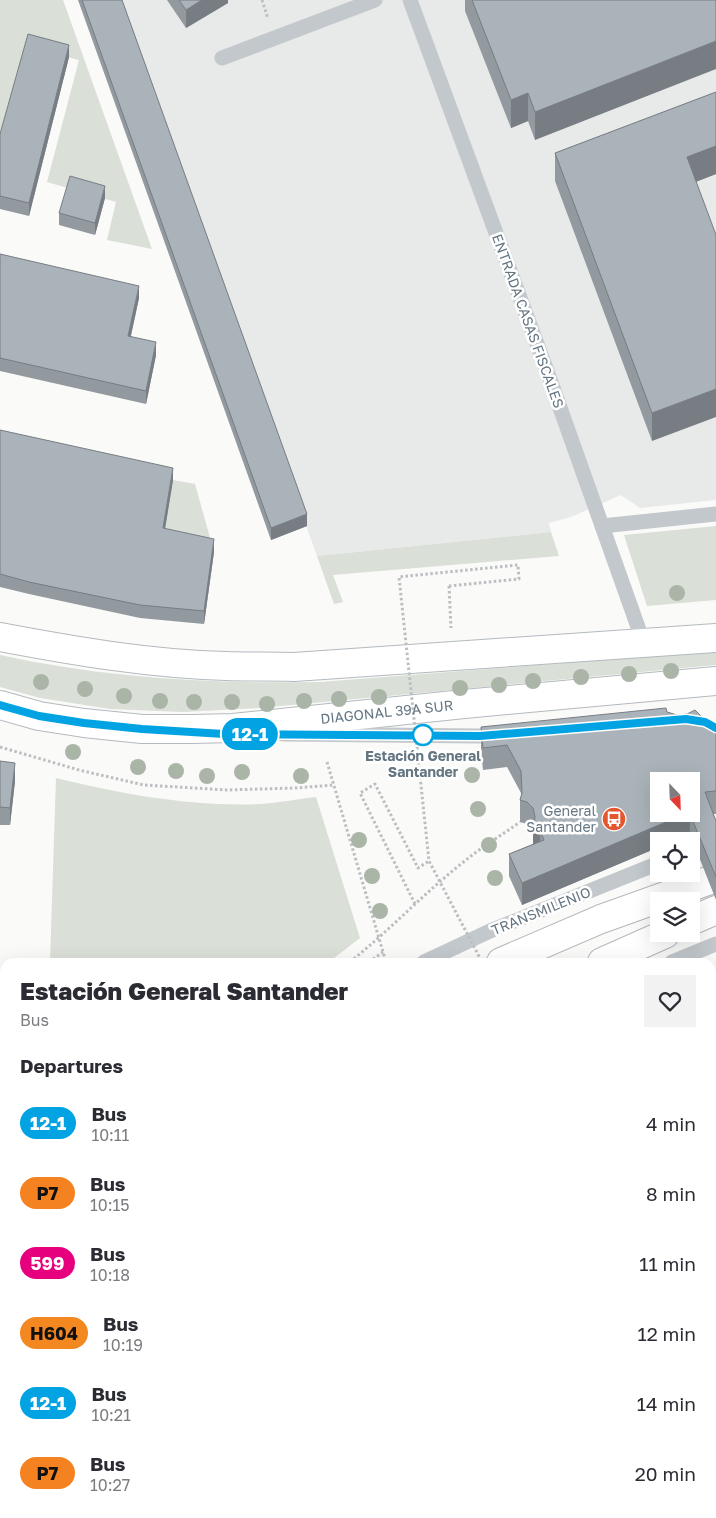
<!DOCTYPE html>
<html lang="en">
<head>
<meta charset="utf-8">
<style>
	body { margin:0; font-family:"Golos Text",sans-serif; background:#f2f2f3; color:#2b2b33; height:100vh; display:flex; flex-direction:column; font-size:19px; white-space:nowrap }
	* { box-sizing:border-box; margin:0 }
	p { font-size:16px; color:#7c7c81 }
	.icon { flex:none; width:28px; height:28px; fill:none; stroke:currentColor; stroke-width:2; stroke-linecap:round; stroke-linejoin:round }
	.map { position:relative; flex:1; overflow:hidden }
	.drawer { position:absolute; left:0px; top:958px; width:716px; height:561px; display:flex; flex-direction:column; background:#fff; border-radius:15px 15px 0 0; box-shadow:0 5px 20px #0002 }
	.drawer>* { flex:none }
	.badge { padding:0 10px; border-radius:16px; font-size:18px; line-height:32px }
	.needle { width:32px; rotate:157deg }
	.fabs { position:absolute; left:650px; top:772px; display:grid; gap:10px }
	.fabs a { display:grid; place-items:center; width:50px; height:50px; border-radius:0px; background:#fff; box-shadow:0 5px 20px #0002; font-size:25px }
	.map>.badge { position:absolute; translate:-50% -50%; box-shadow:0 0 0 2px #fff }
	h2 { padding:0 20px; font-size:19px; line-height:45px }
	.round { display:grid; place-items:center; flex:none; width:52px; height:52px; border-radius:0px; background:#f2f2f3 }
	.head { display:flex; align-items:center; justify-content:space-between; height:85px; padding:0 20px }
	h1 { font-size:24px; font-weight:800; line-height:38px }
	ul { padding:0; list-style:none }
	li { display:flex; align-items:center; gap:15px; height:70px; padding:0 20px }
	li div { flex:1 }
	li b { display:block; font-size:19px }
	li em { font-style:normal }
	li .badge { min-width:55px; font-weight:700; text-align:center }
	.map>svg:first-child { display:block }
</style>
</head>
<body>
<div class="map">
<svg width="716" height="1518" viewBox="0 0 716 1518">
	<rect width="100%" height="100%" fill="#fafaf8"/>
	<polygon fill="#e8e9e9" points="117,0 716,0 716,500 640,508 621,495 571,517 549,523 551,532 317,556"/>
	<g fill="#dadfd7">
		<polygon points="0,0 63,0 152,249 107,240 116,202 47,182 79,60 28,47 0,150"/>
		<polygon points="173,480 195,484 214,552 163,541"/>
		<polygon points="716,526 716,600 647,606 624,535"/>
		<polygon points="551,532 559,556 333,575 343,602 334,604 317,556"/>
		<path d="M716,651V665L260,708L183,712L110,709L40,698L0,687V655C105,678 212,684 320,682Z"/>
		<path d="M56,778C122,794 191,807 260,804C278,803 298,799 316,797L360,938L329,962H50Z"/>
		<polygon points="0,1319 5,1325 6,1514 3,1518 0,1518"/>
	</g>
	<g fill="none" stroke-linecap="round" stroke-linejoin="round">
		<g stroke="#b3babf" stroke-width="30">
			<g id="secondary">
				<path d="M0,637C74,651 150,664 226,666C249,667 272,666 294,667L716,638"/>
				<path id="s1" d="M0,705L39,716L84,723L142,729H193L233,728L464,704L716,681"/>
				<polyline points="0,1287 5,1293"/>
				<polyline points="29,1518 32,1514"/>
			</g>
		</g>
		<g stroke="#b4b9bd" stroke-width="30">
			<g id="trunk">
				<polyline points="691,921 716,910"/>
				<polyline points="501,962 601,919 716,878"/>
				<polyline points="602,962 665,934"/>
				<polyline points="711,1069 716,1068"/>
				<polyline points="711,1102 714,1101"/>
				<polyline points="0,1185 5,1184"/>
				<polyline points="0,1214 5,1212"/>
				<polyline points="0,1271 5,1268"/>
				<polyline points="0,1360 5,1357"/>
				<polyline points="62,1518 64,1514"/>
			</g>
		</g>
		<g stroke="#bbbfc2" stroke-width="3" stroke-dasharray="2.5 2.5" stroke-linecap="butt">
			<polyline points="262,0 268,19"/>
			<polyline points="449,586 451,628"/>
			<polyline points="0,747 79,770 144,785 227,790 295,788 334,785"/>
			<polyline points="327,762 386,962"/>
			<polyline points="415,904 360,793 375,784 418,868 429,861"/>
			<path d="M350,962C390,930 425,892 466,860C483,846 502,835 520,822"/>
			<polyline points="369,962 383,952"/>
		</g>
		<g stroke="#c3c8cc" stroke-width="15">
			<polyline points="410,0 547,371 644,644"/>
			<polyline points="222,58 375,0"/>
			<polyline points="602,526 716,514"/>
			<polyline points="283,734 479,736 500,734"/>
			<polyline points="691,849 716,837"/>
			<polyline points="424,962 490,931 659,863"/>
			<polyline points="672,962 716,944"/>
			<polyline points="711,1025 716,1024"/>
			<polyline points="0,1332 5,1330"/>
		</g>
		<g stroke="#c3c8cc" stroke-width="28">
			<polyline points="711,1398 716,1399"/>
			<polyline points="242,1518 243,1514"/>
			<polyline points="387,1518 399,1514"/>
			<polyline points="578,1518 579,1514"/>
		</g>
		<use href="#secondary" stroke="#fff" stroke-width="28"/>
		<use href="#trunk" stroke="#fff" stroke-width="28"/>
		<polyline stroke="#bbbfc2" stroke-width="3" stroke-dasharray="2.5 2.5" stroke-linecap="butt" points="449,586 519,579 518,565 399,577 429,861 482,962"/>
	</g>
	<g fill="#aab4a7">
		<circle cx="677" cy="593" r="8"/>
		<circle cx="671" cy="671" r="8"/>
		<circle cx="629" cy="674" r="8"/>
		<circle cx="581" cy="677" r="8"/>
		<circle cx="533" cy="681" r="8"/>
		<circle cx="41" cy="682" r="8"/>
		<circle cx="499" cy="685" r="8"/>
		<circle cx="460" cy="688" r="8"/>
		<circle cx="85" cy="689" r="8"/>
		<circle cx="124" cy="696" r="8"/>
		<circle cx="379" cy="697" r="8"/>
		<circle cx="339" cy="699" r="8"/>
		<circle cx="160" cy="701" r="8"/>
		<circle cx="304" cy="701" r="8"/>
		<circle cx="194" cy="702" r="8"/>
		<circle cx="232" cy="702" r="8"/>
		<circle cx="267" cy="704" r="8"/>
		<circle cx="73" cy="752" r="8"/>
		<circle cx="138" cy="767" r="8"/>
		<circle cx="176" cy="771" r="8"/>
		<circle cx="242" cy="772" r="8"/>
		<circle cx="472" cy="775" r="8"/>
		<circle cx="207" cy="776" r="8"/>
		<circle cx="301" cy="776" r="8"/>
		<circle cx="478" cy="809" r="8"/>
		<circle cx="359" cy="840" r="8"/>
		<circle cx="489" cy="845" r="8"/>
		<circle cx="372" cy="876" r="8"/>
		<circle cx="495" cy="878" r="8"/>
		<circle cx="380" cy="911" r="8"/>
	</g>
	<g fill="#929a9f" fill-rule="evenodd">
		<polygon points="78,0 122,0 307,526 271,540"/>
		<polygon points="167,0 228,0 228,3 186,28"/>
		<polygon points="465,0 716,0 535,140 528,121 511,128 465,11"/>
		<polygon points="69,57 29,216 0,209 0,134"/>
		<polygon points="716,92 716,174 696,182 652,441 555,181 555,153"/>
		<polygon points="105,198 95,235 59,225 59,213"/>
		<polygon points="0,254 139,298 131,336 156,355 146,404 0,371"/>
		<polygon points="0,430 173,480 165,529 214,552 204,624 140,618 29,594 0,587"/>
		<path d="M667,712L677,715L702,717L711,723H716V814H713L716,821V900L690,834L659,841V847L522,905L509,876V854L533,844V830L527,824L520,822V800L521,796V793L507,767L483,770L481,750V727ZM659,781L691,814H659Z"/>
		<polygon points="0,761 15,781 10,825 0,825"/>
		<polygon points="716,1134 716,1154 715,1154"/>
	</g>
	<g fill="#777d82">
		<polygon points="202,0 228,0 228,3 186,28 186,10"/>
		<polygon points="716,41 716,69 535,140 535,112"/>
		<polygon points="69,45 69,57 29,216 29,203"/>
		<polygon points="528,93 528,121 511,128 511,100"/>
		<polygon points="716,146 716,174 687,185 687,157"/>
		<polygon points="105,186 105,198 95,235 95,223"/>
		<polygon points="139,286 139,298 128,348 128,336"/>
		<polygon points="156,342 156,355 146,404 146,391"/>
		<polygon points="716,389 716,417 652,441 652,413"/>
		<polygon points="173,468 173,480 163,541 163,528"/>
		<polygon points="307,514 307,526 271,540 271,528"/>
		<polygon points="214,539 214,552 204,624 204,611"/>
		<polygon points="15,763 15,781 10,825 10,808"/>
		<polygon points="685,814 690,814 690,834 672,841 659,841 659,847 522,905 522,883"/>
		<polygon points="540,831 540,853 533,856 533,834"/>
	</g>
	<g fill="#aab3b9" stroke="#777d82">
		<polygon points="82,0 122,0 307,514 271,528"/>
		<polygon points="179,0 202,0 186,10"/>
		<polygon points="472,0 716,0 716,41 535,112 528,93 511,100"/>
		<polygon points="28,34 69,45 29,203 0,196 0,134"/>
		<polygon points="716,92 716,146 687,157 716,235 716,389 652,413 555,153"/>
		<polygon points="70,176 105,186 95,223 59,213"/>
		<polygon points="0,254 139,286 128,336 156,342 146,391 0,358"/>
		<polygon points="0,430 173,468 163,528 214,539 204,611 140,605 29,582 0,574"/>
		<polygon points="666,708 667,712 677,715 687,714 695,710 702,717 711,723 716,723 716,791 705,792 716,821 716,877 690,814 691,814 691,781 659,781 659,814 685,814 522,883 509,854 544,840 540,831 533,834 535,817 533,808 527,802 520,800 522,793 521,771 507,745 483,748 481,727"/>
		<polygon points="0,761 15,763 10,808 0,807"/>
	</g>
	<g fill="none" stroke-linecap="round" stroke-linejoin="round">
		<g stroke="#fff" stroke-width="11">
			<polyline id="line" points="0,705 39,716 84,723 142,729 224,734 480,736 686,719 705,722 716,728"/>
		</g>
		<use href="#line" stroke="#01a3e3" stroke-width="8"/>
	</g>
	<defs>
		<g id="bus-disc" transform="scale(1.25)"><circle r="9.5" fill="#e4572e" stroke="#fff"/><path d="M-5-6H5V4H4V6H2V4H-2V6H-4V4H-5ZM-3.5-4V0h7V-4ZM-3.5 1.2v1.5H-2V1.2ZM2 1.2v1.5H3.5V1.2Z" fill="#fff"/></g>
	</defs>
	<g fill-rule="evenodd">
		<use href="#bus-disc" x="614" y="819"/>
	</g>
	<circle fill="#fff" stroke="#01a3e3" stroke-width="2.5" cx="423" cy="735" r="10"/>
	<g text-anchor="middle" stroke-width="5" stroke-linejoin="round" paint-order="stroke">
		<g font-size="14" fill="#657683" stroke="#fff">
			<text transform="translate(528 321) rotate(70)" y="5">ENTRADA CASAS FISCALES</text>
			<text dy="5" stroke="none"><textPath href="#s1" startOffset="390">DIAGONAL 39A SUR</textPath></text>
			<text transform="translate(541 911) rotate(-22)" y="5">TRANSMILENIO</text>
		</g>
		<g font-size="14" font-weight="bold" fill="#657683" stroke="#fff">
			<text x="423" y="761">Estación General<tspan x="423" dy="16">Santander</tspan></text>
		</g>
		<g font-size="14" fill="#657683" stroke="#fff" text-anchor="end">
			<text x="596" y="816">General<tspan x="596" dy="16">Santander</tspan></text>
		</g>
	</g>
</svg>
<div class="fabs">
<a><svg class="needle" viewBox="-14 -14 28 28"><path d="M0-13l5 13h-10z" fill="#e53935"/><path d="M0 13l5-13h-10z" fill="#7c7c81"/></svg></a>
<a><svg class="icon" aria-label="locate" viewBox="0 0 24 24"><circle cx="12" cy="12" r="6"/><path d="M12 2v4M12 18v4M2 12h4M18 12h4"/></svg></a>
<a><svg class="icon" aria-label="layers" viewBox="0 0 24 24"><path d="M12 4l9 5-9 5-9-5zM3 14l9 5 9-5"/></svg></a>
</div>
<b class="badge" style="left:250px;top:734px;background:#01a3e3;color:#fff">12-1</b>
<section class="drawer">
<div class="head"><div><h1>Estación General Santander</h1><p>Bus</p></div><a class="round"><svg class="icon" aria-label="heart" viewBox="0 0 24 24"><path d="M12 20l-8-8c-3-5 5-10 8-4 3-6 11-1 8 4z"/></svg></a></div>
<h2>Departures</h2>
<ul>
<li><span class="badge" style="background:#01a3e3;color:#fff">12-1</span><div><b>Bus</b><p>10:11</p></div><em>4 min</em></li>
<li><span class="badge" style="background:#f58220;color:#111">P7</span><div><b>Bus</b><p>10:15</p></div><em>8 min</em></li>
<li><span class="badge" style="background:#e6007e;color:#fff">599</span><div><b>Bus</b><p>10:18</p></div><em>11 min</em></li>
<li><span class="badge" style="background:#f38820;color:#111">H604</span><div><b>Bus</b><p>10:19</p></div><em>12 min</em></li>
<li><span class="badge" style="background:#01a3e3;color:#fff">12-1</span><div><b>Bus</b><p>10:21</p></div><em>14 min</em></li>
<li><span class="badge" style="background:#f58220;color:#111">P7</span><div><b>Bus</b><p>10:27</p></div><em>20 min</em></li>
</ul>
</section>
</div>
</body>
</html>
